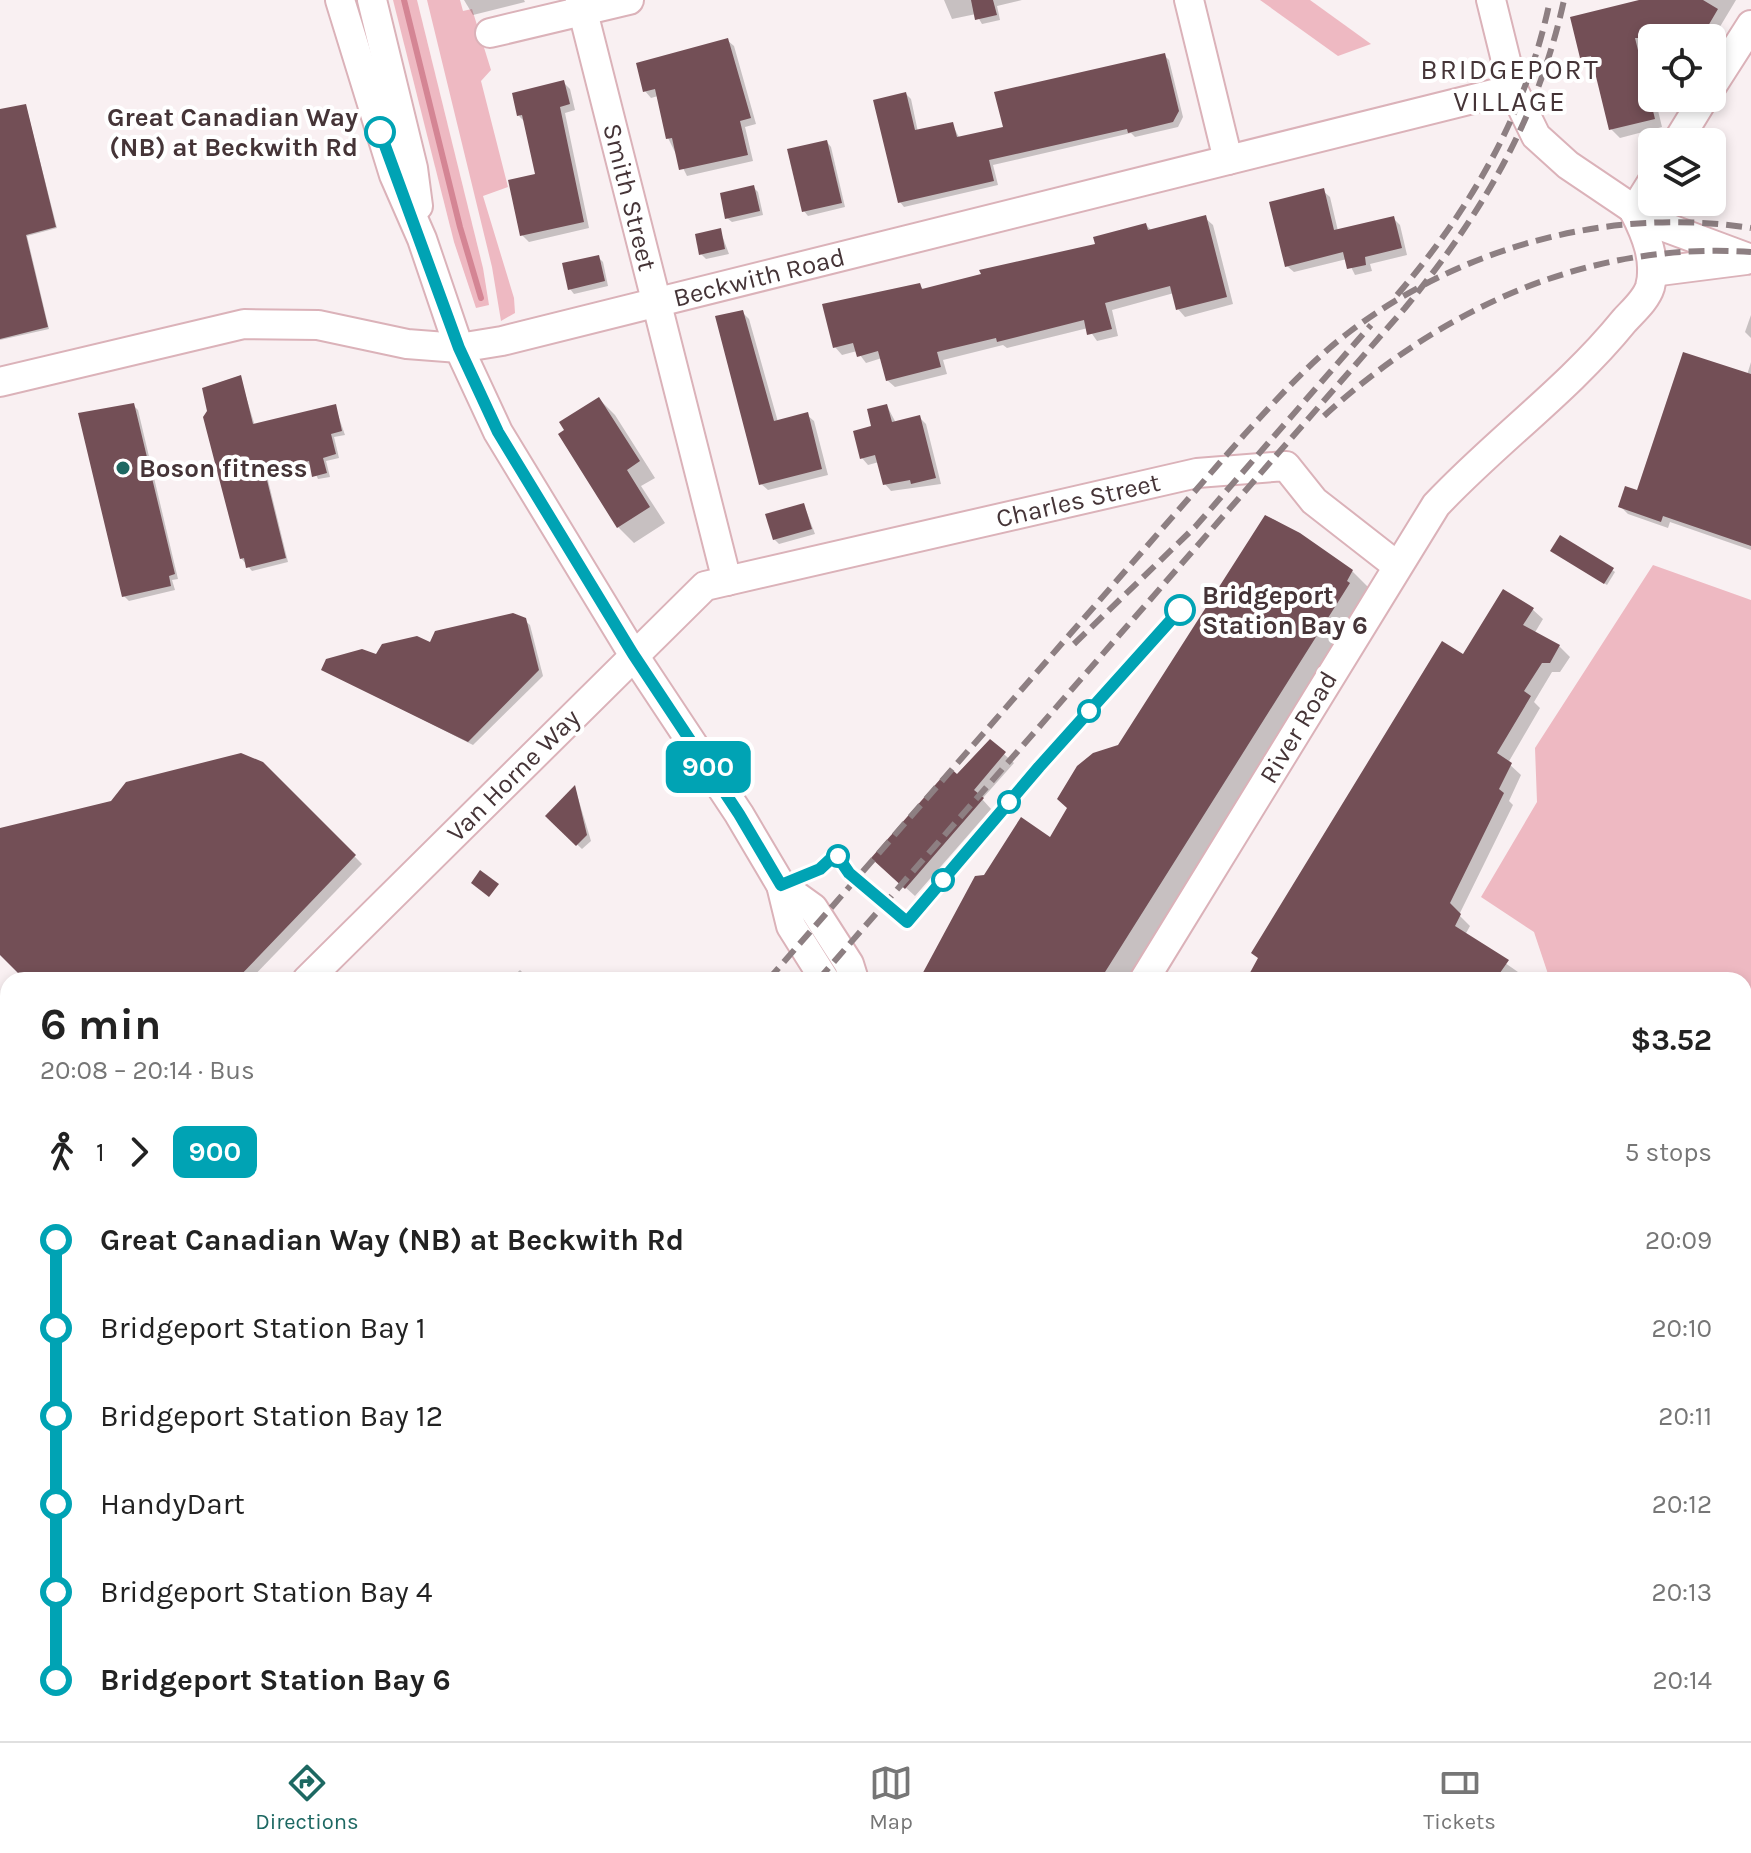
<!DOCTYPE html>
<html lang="en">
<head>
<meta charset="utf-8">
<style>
	body { margin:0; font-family:Karla,sans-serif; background:#f6f6f6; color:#222; height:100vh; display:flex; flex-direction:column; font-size:30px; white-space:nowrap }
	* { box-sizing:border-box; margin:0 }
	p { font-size:26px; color:#767676 }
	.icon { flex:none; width:44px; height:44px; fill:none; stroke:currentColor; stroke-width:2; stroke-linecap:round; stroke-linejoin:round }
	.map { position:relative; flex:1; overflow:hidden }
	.sheet { position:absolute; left:0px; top:972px; width:1752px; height:770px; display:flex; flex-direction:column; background:#fff; border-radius:24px 24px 0 0; box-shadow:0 4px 12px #0003 }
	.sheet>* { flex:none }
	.badge { padding:0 16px; border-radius:12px; font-size:28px; line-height:52px }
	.fabs { position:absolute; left:1638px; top:24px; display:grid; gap:16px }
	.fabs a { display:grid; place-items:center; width:88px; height:88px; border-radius:12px; background:#fff; box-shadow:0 4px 12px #0003; font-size:40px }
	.map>.badge { position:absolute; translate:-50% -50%; box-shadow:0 0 0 4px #fff }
	.legs { display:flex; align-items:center; gap:12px; height:88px; padding:0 40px; font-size:26px }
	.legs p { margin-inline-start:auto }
	.headline { display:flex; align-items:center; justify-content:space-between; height:136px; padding:0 40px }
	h1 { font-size:44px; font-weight:700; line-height:60px }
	ul { padding:0 40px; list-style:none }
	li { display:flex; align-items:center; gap:28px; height:88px; font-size:30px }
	li i { display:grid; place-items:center; width:12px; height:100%; margin:0 10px; background:currentColor }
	li i::after { content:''; width:20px; height:20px; margin:-10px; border:6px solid; border-radius:50%; background:#fff }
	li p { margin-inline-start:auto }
	li:first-child i { background:linear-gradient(#0000 50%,currentColor 0) }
	li:last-child i { background:linear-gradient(currentColor 50%,#0000 0) }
	.tab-bar { display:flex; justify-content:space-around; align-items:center; height:112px; border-top:2px solid #e0e0e0; background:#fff; font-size:22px; color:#767676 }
	.tab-bar a { display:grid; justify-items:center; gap:4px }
	.tab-bar .on { color:#1d6862 }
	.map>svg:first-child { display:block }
</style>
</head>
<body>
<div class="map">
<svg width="1751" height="1741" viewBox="0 0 1751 1741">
	<rect width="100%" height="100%" fill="#f9f0f2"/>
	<g fill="#eeb9c2">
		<polygon points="393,0 417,0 483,268 489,305 476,308 454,242"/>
		<polygon points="427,0 460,0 463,11 472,9 491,70 481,81 508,187 483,196 514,298 515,313 501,321 492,267"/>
		<polygon points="1260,0 1310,0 1371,44 1338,56"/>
		<polygon points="1653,565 1751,600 1751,1152 1744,1148 1744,980 1550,980 1534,932 1481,897 1537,802 1535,748"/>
	</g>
	<polygon fill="#d48594" points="1744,1148 1751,1152 1751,1741 972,1741 985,1734 1744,1734"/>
	<g fill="#0003">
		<polygon points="464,0 524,0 525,2 473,15"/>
		<polygon points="944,0 1022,0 997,6 1000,20 982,24 976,14 952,19"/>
		<polygon points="1650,0 1736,0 1712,40 1652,38 1652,66 1647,63 1652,98 1655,98 1662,127 1620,138 1611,129 1596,65 1590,66 1582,57"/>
		<polygon points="727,40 734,46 756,124 745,127 753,161 687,176 668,138 658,96 651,98 645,91"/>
		<polygon points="1164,55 1169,60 1183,117 1178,127 1135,137 1131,133 993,165 998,185 904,207 900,202 906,94 911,99 918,132 952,124 960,139 1005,129"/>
		<polygon points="564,83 570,89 575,110 565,113 589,228 529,242 522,235 538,175 525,122 519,116"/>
		<polygon points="26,106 57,228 27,236 49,329 0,340 0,111"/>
		<polygon points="827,142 831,147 845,207 808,216 804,211"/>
		<polygon points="753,187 758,192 763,215 732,222 727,218"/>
		<polygon points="1323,191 1330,197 1338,231 1393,218 1400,225 1407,255 1370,264 1372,271 1355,275 1347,259 1294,272 1287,266"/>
		<polygon points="1205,218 1213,225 1233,304 1185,317 1178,309 1174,293 1112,310 1118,336 1097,341 1088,328 1007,348 1003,345 943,360 947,374 895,387 887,380 882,358 866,363 857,351 842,355 835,347 919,285 925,291 1098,246 1146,225 1152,231"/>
		<polygon points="720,230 729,254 706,259 701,254"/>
		<polygon points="598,257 603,262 608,286 574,294 570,289"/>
		<polygon points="742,312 749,319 778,422 807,415 814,421 828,475 768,490 761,484"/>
		<polygon points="1751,315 1751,338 1745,332"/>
		<polygon points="1751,362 1751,550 1670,522 1668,528 1628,514 1620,506 1639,493 1747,375"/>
		<polygon points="240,377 255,426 335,406 345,435 334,437 339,458 326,461 330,477 318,479 312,465 267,476 288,562 252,571 241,558"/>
		<polygon points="599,399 615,415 655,478 641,486 665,523 634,543 618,527"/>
		<polygon points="133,405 138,410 178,579 172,580 175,590 129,601 124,596"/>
		<polygon points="887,406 896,423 919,417 926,424 941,484 891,491 885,484 879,462 868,465 862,458"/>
		<polygon points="804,505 815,534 779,544 774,539"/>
		<polygon points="1266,517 1275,520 1352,571 1371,590 1367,603 1129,980 921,980 985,877 1050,840 1119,747"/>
		<polygon points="1555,553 1612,570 1615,572 1607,585"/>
		<polygon points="1532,609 1543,619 1534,634 1559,646 1570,657 1560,672 1552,672 1534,702 1540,708 1508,763 1521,775 1509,801 1513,805 1459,915 1470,926 1465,935 1518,972 1512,980 1248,980 1464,657"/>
		<polygon points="524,620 530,625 543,676 473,745 324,670"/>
		<polygon points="990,742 1014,763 982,799 991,809 915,896 883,867 957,777"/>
		<polygon points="262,763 362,864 250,980 28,980 0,952 0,830"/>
		<polygon points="575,788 591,841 582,849 547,816"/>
		<polygon points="520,970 530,980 509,980"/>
		<polygon points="0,1207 8,1215 0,1220"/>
		<polygon points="8,1552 8,1590 0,1597 0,1560"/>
		<polygon points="0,1644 8,1653 8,1734 37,1734 29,1741 0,1741"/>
		<polygon points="563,1734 639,1734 645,1741 555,1741"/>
	</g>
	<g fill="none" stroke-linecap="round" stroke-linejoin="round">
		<polyline stroke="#d48594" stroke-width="6" points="404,0 460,227 481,298"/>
	</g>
	<g fill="#734f56">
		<polygon points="971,0 993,0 997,15 975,20"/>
		<polygon points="1639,0 1703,0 1718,9 1701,38 1635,38 1655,119 1609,130 1591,56 1580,58 1570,17"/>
		<polygon points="728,38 751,118 740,121 748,155 679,170 672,138 666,139 655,89 643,92 636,63"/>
		<polygon points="1165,53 1179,111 1173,122 1128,133 1127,129 989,160 994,181 898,203 873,100 906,92 915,130 953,122 957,137 1003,127 994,92"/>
		<polygon points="564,80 570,104 560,107 584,222 520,236 508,180 535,174 522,115 517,116 512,93"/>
		<polygon points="26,104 56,227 26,235 48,327 0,339 0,109"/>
		<polygon points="827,140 842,203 802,212 787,149"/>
		<polygon points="754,185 760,211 725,219 720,193"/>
		<polygon points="1324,188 1334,230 1394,216 1402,248 1365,257 1366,265 1347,269 1343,252 1285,267 1269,202"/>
		<polygon points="1206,215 1227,297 1176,310 1170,286 1105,303 1112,329 1087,335 1084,320 997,342 996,338 937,352 941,367 886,381 878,351 857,357 853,343 833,348 822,304 920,283 922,289 981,274 979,270 1095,244 1093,237 1146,223 1148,230"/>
		<polygon points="721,228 725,249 699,255 695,234"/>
		<polygon points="599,255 605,281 568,290 562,263"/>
		<polygon points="743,310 774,421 808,412 822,469 759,485 715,316"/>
		<polygon points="1683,352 1751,374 1751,546 1663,516 1661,522 1618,507 1625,486 1637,490"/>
		<polygon points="241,375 253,424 336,404 342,431 331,434 336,454 323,458 327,473 312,477 309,461 265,472 286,558 246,568 244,558 240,559 203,417 207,411 202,388"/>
		<polygon points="599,397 640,461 627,470 650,507 617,528 558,434 564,430 559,422"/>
		<polygon points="134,403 175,574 169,576 171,586 122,597 78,413"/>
		<polygon points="887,404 892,422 920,415 936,478 911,484 910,480 883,485 875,455 860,459 853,431 871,426 867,409"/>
		<polygon points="804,503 812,529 773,540 765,514"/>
		<polygon points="1265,515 1300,533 1353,570 1347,581 1350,583 1100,980 919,980 975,876 984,875 1021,817 1050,837 1067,808 1057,799 1077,766 1093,753 1118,745"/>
		<polygon points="1560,535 1614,568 1604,584 1550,551"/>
		<polygon points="1503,589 1534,608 1523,625 1560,645 1550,663 1542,663 1524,691 1531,696 1497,753 1512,763 1499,789 1504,793 1450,903 1461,914 1455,926 1509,960 1495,980 1246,980 1258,958 1251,953 1442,641 1463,654"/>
		<polygon points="513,613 526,618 539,670 468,742 321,670 326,659 362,649 376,654 382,644 417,636 430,642 435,631"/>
		<polygon points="990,739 1006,752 974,790 984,798 905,889 871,858 950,768 957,774"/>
		<polygon points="241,753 263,762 356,855 236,980 25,980 0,955 0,828 111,801 126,782"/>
		<polygon points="575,785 587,835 576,846 545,816"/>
		<polygon points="480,870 499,884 489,897 471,883"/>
	</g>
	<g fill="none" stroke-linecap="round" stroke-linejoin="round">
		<g stroke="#dbb2b9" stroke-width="32">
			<g id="minor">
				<polyline points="340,0 394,175 422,239 459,348 498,432 633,654 739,814 781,885 791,926 825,980"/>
				<polyline points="372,0 413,168 418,206"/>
				<polyline points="580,0 727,581"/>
				<polyline points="1189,0 1228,160"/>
				<polyline points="1491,0 1513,89 1536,136 1568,165 1654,223 1751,259"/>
				<polyline points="490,33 629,0"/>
				<polyline points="1712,86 1751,25"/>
				<polyline points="1677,142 1704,98"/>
				<polyline points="1634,211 1652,182"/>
				<polyline points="1652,272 1746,260"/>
				<polyline points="0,382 244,324 318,325 407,344 459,348 502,341 1513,89"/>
				<polyline points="781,885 813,908 849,964 854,980"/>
				<polyline points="307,980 705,586 1197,473 1286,466 1314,501 1396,565"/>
				<path d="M1144,980L1436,505C1496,441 1568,390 1624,321C1633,311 1646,300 1650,287C1657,261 1646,234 1634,211"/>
				<polyline points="0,1270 8,1264"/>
				<polyline points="780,1741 789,1734"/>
			</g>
		</g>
		<g stroke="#d2cecf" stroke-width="46">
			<g id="highway">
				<polyline points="0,1050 8,1058"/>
				<polyline points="721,1734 728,1741"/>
			</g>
		</g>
		<use href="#minor" stroke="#fff" stroke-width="28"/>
		<use href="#highway" stroke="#fdabba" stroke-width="42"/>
		<g stroke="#8d7f82" stroke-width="6" stroke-dasharray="16 8" stroke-linecap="butt">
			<path d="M1397,295C1471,209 1527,112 1550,0"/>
			<path d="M1324,416C1442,308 1588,241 1751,252"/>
			<polyline points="1074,644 1195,527 1371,325"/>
			<path d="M768,980L1244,435C1277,399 1309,363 1348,333C1461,247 1610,206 1751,228"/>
			<path d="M818,980L1405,308C1482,214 1538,119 1564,0"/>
			<polyline points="32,1741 39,1734"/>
			<polyline points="52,1741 59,1734"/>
		</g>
	</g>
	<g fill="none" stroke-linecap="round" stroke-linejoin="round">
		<g stroke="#fff" stroke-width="18">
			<polyline id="line-1" points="380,132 459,348 498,432 633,654 739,814 781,885 820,869 836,854 849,873 907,922 1039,767 1180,610"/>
		</g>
		<use href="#line-1" stroke="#00a3b4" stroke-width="12"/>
	</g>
	<g fill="#fff" stroke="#00a3b4" stroke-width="4">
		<circle cx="380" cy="132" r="14"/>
		<circle cx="1180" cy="610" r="14"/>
		<circle cx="1089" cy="711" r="10"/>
		<circle cx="1009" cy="802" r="10"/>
		<circle cx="838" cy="856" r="10"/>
		<circle cx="943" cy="880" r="10"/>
	</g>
	<circle fill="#1d6862" stroke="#fff" stroke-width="3" cx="123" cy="468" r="8"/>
	<g text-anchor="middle" stroke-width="8" stroke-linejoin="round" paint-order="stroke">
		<g font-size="26" font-weight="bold" fill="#453437" stroke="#fff" text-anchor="end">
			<text x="358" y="126">Great Canadian Way<tspan x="358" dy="30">(NB) at Beckwith Rd</tspan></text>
			<text x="1202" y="604" text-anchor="start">Bridgeport<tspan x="1202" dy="30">Station Bay 6</tspan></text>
		</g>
		<g font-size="26" fill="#453437" stroke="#fff">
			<text transform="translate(630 197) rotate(76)" y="9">Smith Street</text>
			<text transform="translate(759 277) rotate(-14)" y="9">Beckwith Road</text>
			<text transform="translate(1078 500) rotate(-13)" y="9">Charles Street</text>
			<text transform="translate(1298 727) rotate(-59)" y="9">River Road</text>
			<text transform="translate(513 775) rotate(-45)" y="9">Van Horne Way</text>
		</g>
		<g font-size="26" font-weight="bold" fill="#453437" stroke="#fff" text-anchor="start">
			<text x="139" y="477">Boson fitness</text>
		</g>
		<g font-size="28" letter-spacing="2" fill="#453437" stroke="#fff">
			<text x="1510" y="79">BRIDGEPORT<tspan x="1510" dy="32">VILLAGE</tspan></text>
		</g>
	</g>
</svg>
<div class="fabs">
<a><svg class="icon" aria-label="locate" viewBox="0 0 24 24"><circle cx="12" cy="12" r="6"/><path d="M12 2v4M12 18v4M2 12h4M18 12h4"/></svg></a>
<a><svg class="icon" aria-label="layers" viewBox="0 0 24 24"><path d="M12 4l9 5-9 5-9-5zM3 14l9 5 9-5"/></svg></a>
</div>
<b class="badge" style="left:708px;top:767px;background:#00a3b4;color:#fff">900</b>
<section class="sheet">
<div class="headline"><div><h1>6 min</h1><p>20:08 – 20:14 · Bus</p></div><b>$3.52</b></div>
<div class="legs"><svg class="icon" aria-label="walk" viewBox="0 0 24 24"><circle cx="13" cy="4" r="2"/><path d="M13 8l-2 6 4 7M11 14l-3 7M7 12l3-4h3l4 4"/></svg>1<svg class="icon" aria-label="forward" viewBox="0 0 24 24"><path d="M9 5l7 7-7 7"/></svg><b class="badge" style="background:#00a3b4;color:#fff">900</b><p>5 stops</p></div>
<ul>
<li><i style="color:#00a3b4"></i><b>Great Canadian Way (NB) at Beckwith Rd</b><p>20:09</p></li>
<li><i style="color:#00a3b4"></i><span>Bridgeport Station Bay 1</span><p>20:10</p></li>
<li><i style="color:#00a3b4"></i><span>Bridgeport Station Bay 12</span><p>20:11</p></li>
<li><i style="color:#00a3b4"></i><span>HandyDart</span><p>20:12</p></li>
<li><i style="color:#00a3b4"></i><span>Bridgeport Station Bay 4</span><p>20:13</p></li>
<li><i style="color:#00a3b4"></i><b>Bridgeport Station Bay 6</b><p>20:14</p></li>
</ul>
</section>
</div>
<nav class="tab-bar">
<a class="on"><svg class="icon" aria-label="directions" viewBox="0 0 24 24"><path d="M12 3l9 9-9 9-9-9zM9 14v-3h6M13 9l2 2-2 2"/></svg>Directions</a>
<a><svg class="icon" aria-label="map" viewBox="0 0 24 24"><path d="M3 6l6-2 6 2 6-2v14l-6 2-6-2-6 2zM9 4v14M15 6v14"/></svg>Map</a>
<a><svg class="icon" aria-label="tickets" viewBox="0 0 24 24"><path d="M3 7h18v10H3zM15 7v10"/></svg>Tickets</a>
</nav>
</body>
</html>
